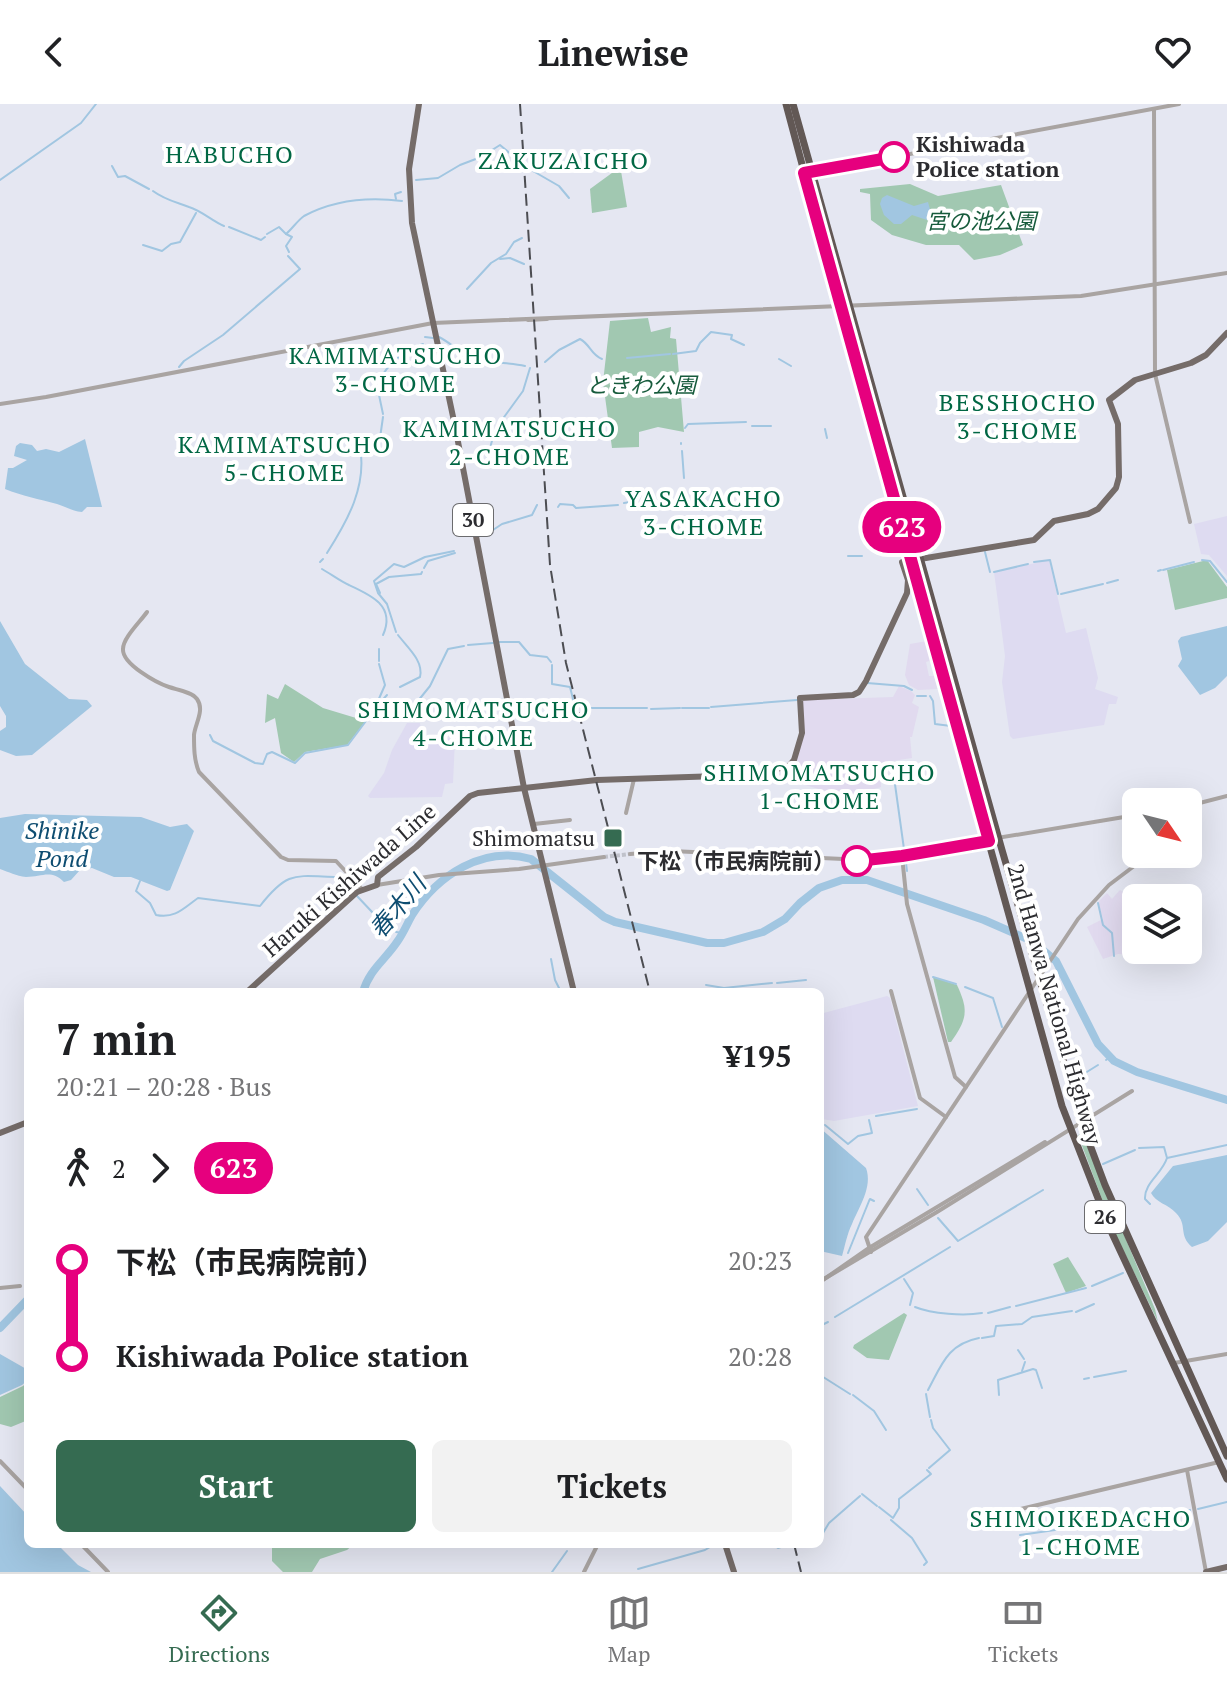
<!DOCTYPE html>
<html lang="en">
<head>
<meta charset="utf-8">
<style>
	body { margin:0; font-family:"PT Serif","Noto Sans JP",serif; background:#f2f2f2; color:#202124; height:100vh; display:flex; flex-direction:column; font-size:30px; white-space:nowrap }
	* { box-sizing:border-box; margin:0 }
	p { font-size:26px; color:#757577 }
	.icon { flex:none; width:44px; height:44px; fill:none; stroke:currentColor; stroke-width:2; stroke-linecap:round; stroke-linejoin:round }
	.map { position:relative; flex:1; overflow:hidden }
	.side { position:absolute; left:24px; top:884px; width:800px; height:560px; display:flex; flex-direction:column; background:#fff; border-radius:12px; box-shadow:0 8px 32px #0002 }
	.side>* { flex:none }
	.badge { padding:0 16px; border-radius:26px; font-size:28px; line-height:52px }
	.needle { width:52px; rotate:125deg }
	.controls { position:absolute; left:1122px; top:684px; display:grid; gap:16px }
	.controls a { display:grid; place-items:center; width:80px; height:80px; border-radius:12px; background:#fff; box-shadow:0 8px 32px #0002; font-size:40px }
	.map>.badge { position:absolute; translate:-50% -50%; box-shadow:0 0 0 4px #fff }
	.legs { display:flex; align-items:center; gap:12px; height:88px; padding:0 32px; font-size:26px }
	.legs p { margin-inline-start:auto }
	.headline { display:flex; align-items:center; justify-content:space-between; height:136px; padding:0 32px }
	h1 { font-size:44px; font-weight:700; line-height:60px }
	.action { display:flex; gap:16px; margin-top:auto; padding:16px 32px }
	.action a { flex:1; height:92px; border-radius:12px; background:#356b51; color:#fff; font-size:32px; font-weight:700; line-height:92px; text-align:center }
	.action a+a { background:#f2f2f2; color:#202124 }
	ul { padding:0 32px; list-style:none }
	li { display:flex; align-items:center; gap:28px; height:96px; font-size:30px }
	li i { display:grid; place-items:center; width:12px; height:100%; margin:0 10px; background:currentColor }
	li i::after { content:''; width:20px; height:20px; margin:-10px; border:6px solid; border-radius:50%; background:#fff }
	li p { margin-inline-start:auto }
	li:first-child i { background:linear-gradient(#0000 50%,currentColor 0) }
	li:last-child i { background:linear-gradient(currentColor 50%,#0000 0) }
	header { display:flex; justify-content:space-between; align-items:center; height:104px; padding:0 32px; background:#fff; font-size:36px; font-weight:700 }
	.menu { display:flex; justify-content:space-around; align-items:center; height:112px; border-top:2px solid #e0e0e0; background:#fff; font-size:22px; color:#757577 }
	.menu a { display:grid; justify-items:center; gap:4px }
	.menu .on { color:#356b51 }
	.map>svg:first-child { display:block }
</style>
</head>
<body>
<header><svg class="icon" aria-label="back" viewBox="0 0 24 24"><path d="M15 5l-7 7 7 7"/></svg>Linewise<svg class="icon" aria-label="heart" viewBox="0 0 24 24"><path d="M12 20l-8-8c-3-5 5-10 8-4 3-6 11-1 8 4z"/></svg></header>
<div class="map">
<svg width="1227" height="1468" viewBox="0 0 1227 1468">
	<rect width="100%" height="100%" fill="#e5e7f2"/>
	<g fill="#e1daef">
		<polygon points="927,537 933,556 926,558 929,572 934,572 938,585 918,586 909,581 905,571 910,540"/>
		<polygon points="899,582 911,587 915,591 912,599 919,603 912,633 910,633 912,654 880,659 881,683 874,685 874,688 867,688 866,699 785,675 784,666 801,640 803,596 893,593"/>
		<polygon points="1120,786 1136,797 1136,846 1156,848 1140,851 1118,850 1103,855 1087,823 1103,815 1098,798 1107,789 1112,795"/>
	</g>
	<g fill="#dedbf1">
		<polygon points="1227,412 1227,472 1209,451 1201,450 1194,420"/>
		<polygon points="1049,456 1066,529 1086,524 1098,574 1095,585 1118,593 1116,600 1109,600 1104,621 1013,635 1010,632 1002,578 1005,552 994,468"/>
		<polygon points="407,619 420,619 422,633 455,635 453,679 445,680 442,693 370,694 368,692 384,669 392,646"/>
		<polygon points="887,892 890,894 918,1002 834,1017 822,1015 820,1013 820,910"/>
	</g>
	<g fill="#a1c8b1">
		<polygon points="616,66 621,67 627,103 592,109 590,85"/>
		<polygon points="910,80 938,92 1001,81 1023,141 1000,151 974,156 959,141 926,141 892,131 871,116 870,90 860,88 860,85"/>
		<polygon points="648,214 651,228 671,223 670,234 676,235 684,328 658,323 639,328 639,343 612,344 603,278 610,217"/>
		<polygon points="1207,456 1227,483 1227,494 1175,506 1167,466"/>
		<polygon points="285,580 323,604 366,617 347,641 305,648 294,658 281,649 275,614 265,619 267,590 278,595"/>
		<path d="M933,873L957,881C969,907 967,915 951,938H948Z"/>
		<polygon points="1082,1030 1155,1205 1158,1218 1114,1127 1078,1031"/>
		<polygon points="1068,1153 1086,1182 1066,1189 1053,1160"/>
		<polygon points="904,1209 907,1211 889,1256 867,1254 853,1244 854,1241"/>
		<polygon points="28,1277 28,1316 11,1323 0,1320 0,1293 23,1282"/>
		<polygon points="272,1440 354,1440 347,1446 320,1455 312,1468 283,1468 272,1457"/>
	</g>
	<g fill="#a1c6e1">
		<polygon points="887,91 914,102 928,98 932,113 927,116 912,111 901,120 894,120 884,111 880,100 882,94"/>
		<path d="M85,335L102,403H87L82,408C72,407 66,403 57,400C39,395 22,392 5,385L8,364H13L27,356L14,352L16,342L20,339L32,341L37,347L46,345L59,348Z"/>
		<polygon points="0,517 25,560 69,595 87,596 92,602 32,651 16,652 0,646 0,627 6,623 6,612 0,602"/>
		<polygon points="1227,522 1227,572 1215,584 1200,591 1178,562 1182,555 1178,537 1181,533"/>
		<path d="M25,710L141,713L170,723L187,720L194,727L170,786L167,787L131,773H114L92,764L80,766L71,776L64,778C51,765 42,773 26,773C16,772 9,768 0,765V714Z"/>
		<path d="M820,1024L866,1064C873,1083 859,1103 852,1120C847,1130 845,1142 842,1152L820,1147Z"/>
		<path d="M1227,1051V1118L1208,1137L1192,1143C1178,1131 1188,1121 1176,1109C1168,1100 1156,1099 1151,1089L1173,1062Z"/>
		<polygon points="0,1250 28,1266 28,1276 22,1281 0,1291"/>
		<polygon points="0,1382 28,1412 28,1440 57,1440 78,1461 91,1468 0,1468"/>
	</g>
	<g fill="none" stroke-linecap="round" stroke-linejoin="round">
		<g stroke="#a1c6e1" stroke-width="2">
			<polyline points="112,62 118,73 125,72 149,85"/>
			<polyline points="533,67 559,82 569,94"/>
			<polyline points="0,76 81,19 96,0"/>
			<polyline points="416,76 438,74 460,61 481,53 500,41 518,56"/>
			<path d="M153,87C165,96 176,98 189,103C202,107 212,117 224,122"/>
			<polyline points="396,95 395,90 401,88"/>
			<polyline points="229,123 261,136 265,133"/>
			<path d="M267,130L279,123L286,130C292,125 298,116 304,112C334,96 370,93 402,97"/>
			<polyline points="286,130 292,133 286,142 289,148"/>
			<polyline points="143,141 162,147 171,140 180,138 196,109"/>
			<polyline points="500,155 510,154 524,160"/>
			<polyline points="467,185 491,159 506,150 514,138 522,134"/>
			<polyline points="425,233 433,234"/>
			<path d="M439,233C451,239 461,250 474,254C491,260 508,258 525,262"/>
			<polyline points="673,250 696,247 700,239 711,228 732,231 731,235 744,241"/>
			<polyline points="627,254 670,250"/>
			<polyline points="779,255 791,262"/>
			<path d="M545,258L559,246L580,235C590,240 591,251 602,255"/>
			<polyline points="179,263 184,257 223,231 300,165 288,152"/>
			<path d="M378,288C378,266 403,246 423,240"/>
			<polyline points="379,291 383,310"/>
			<polyline points="499,320 523,287 530,264"/>
			<polyline points="752,322 771,322"/>
			<polyline points="685,324 688,320 746,318"/>
			<polyline points="825,325 827,334"/>
			<polyline points="681,339 681,340"/>
			<polyline points="363,342 379,341 383,313"/>
			<polyline points="682,347 684,374"/>
			<polyline points="485,363 493,333"/>
			<polyline points="663,396 666,395"/>
			<polyline points="624,399 636,397"/>
			<polyline points="642,399 655,397"/>
			<polyline points="558,403 560,400 573,401 576,404 618,401"/>
			<polyline points="490,428 502,420 532,411 537,401"/>
			<polyline points="985,448 990,468"/>
			<path d="M327,449C348,416 367,382 360,343"/>
			<polyline points="848,452 862,452"/>
			<polyline points="1202,456 1210,457 1227,478"/>
			<polyline points="320,458 323,455"/>
			<polyline points="1034,458 1050,456 1058,490"/>
			<polyline points="424,464 428,457 455,449"/>
			<path d="M322,465C331,470 340,477 349,481C371,491 396,502 383,531"/>
			<polyline points="1163,466 1194,458"/>
			<polyline points="1158,467 1161,466"/>
			<polyline points="994,468 1028,460"/>
			<polyline points="1107,479 1118,476"/>
			<polyline points="380,489 376,480 389,473 421,470 422,468"/>
			<polyline points="1061,490 1103,480"/>
			<polyline points="396,528 387,500 378,489 374,477 394,460 404,463 425,453 454,447"/>
			<path d="M398,531C407,543 424,557 420,573L400,583"/>
			<polyline points="499,538 519,538 530,551 547,553 551,558"/>
			<polyline points="468,541 493,539"/>
			<polyline points="379,557 379,545"/>
			<polyline points="552,561 552,580 570,583 575,603"/>
			<polyline points="867,579 904,582 912,586"/>
			<polyline points="917,592 926,592"/>
			<polyline points="930,592 933,597 935,620 951,622"/>
			<polyline points="378,601 387,591"/>
			<polyline points="711,603 797,596"/>
			<polyline points="682,604 709,604"/>
			<polyline points="651,605 680,604"/>
			<polyline points="374,606 385,581 379,560"/>
			<polyline points="575,606 576,609"/>
			<polyline points="583,607 590,604 647,604"/>
			<polyline points="405,613 430,582 448,545 464,542"/>
			<polyline points="210,631 213,637 255,659 263,660 267,650 272,648 295,659 305,649 348,641 366,617"/>
			<polyline points="893,666 904,745"/>
			<polyline points="906,759 907,767"/>
			<path d="M140,777L136,787L150,799L156,811C175,815 184,804 198,794L260,802C288,766 295,772 338,773L352,787"/>
			<polyline points="357,792 389,826 393,827"/>
			<polyline points="1098,799 1103,821 1112,829 1114,852"/>
			<polyline points="396,828 403,829"/>
			<polyline points="551,855 555,876 561,888"/>
			<polyline points="933,873 956,880"/>
			<polyline points="777,879 806,876"/>
			<polyline points="706,881 724,884 772,879"/>
			<polyline points="965,883 993,894 1002,923"/>
			<polyline points="1106,956 1110,953"/>
			<polyline points="1074,976 1098,961"/>
			<polyline points="876,1012 917,1005"/>
			<polyline points="825,1021 848,1040 858,1032 872,1029 869,1016"/>
			<polyline points="1139,1044 1164,1043 1167,1054"/>
			<polyline points="1103,1060 1135,1046"/>
			<polyline points="917,1085 928,1101"/>
			<path d="M1150,1100L1145,1095C1144,1079 1162,1070 1167,1054L1227,1041"/>
			<polyline points="938,1114 958,1137 1043,1086"/>
			<polyline points="848,1149 869,1097 870,1095 874,1097"/>
			<polyline points="904,1175 913,1189 910,1201"/>
			<polyline points="1092,1182 1123,1169"/>
			<polyline points="1016,1202 1086,1184"/>
			<path d="M915,1203C932,1210 964,1212 982,1209"/>
			<polyline points="1076,1208 1094,1200"/>
			<polyline points="988,1209 1010,1203"/>
			<polyline points="835,1213 950,1143"/>
			<polyline points="820,1222 828,1218"/>
			<polyline points="982,1234 994,1232 996,1222 1022,1220 1032,1213 1072,1207"/>
			<polyline points="1018,1246 1024,1255"/>
			<polyline points="1022,1267 1025,1258"/>
			<polyline points="820,1271 850,1290"/>
			<polyline points="1094,1273 1126,1267"/>
			<polyline points="1084,1275 1089,1274"/>
			<path d="M928,1286C942,1260 948,1240 979,1234"/>
			<polyline points="926,1290 930,1313"/>
			<polyline points="853,1291 874,1307 886,1326"/>
			<polyline points="999,1291 998,1276 1033,1265 1036,1266 1042,1284"/>
			<polyline points="929,1364 950,1346 933,1324 931,1316"/>
			<polyline points="862,1390 877,1402"/>
			<polyline points="879,1403 893,1414 899,1404 899,1395 931,1370 927,1366"/>
			<polyline points="1198,1405 1227,1398"/>
			<polyline points="1156,1413 1190,1406"/>
			<polyline points="891,1416 912,1434 927,1458 924,1461"/>
			<polyline points="1105,1424 1151,1415"/>
			<polyline points="1020,1431 1097,1420"/>
			<polyline points="820,1434 829,1419 860,1392"/>
			<polyline points="591,1440 594,1441"/>
			<polyline points="772,1440 778,1444 784,1442"/>
			<polyline points="575,1441 577,1440"/>
			<polyline points="638,1465 705,1446 715,1440"/>
			<polyline points="552,1468 567,1447"/>
		</g>
		<g stroke="#a1c6e1" stroke-width="8">
			<path d="M363,888C369,866 385,856 397,838C403,830 407,820 412,811C438,771 483,741 531,755L604,813L615,818L707,839H724L763,828L785,815L800,799L819,784L842,776H867L984,816L1032,837L1056,857L1098,940L1114,957L1137,968L1227,996"/>
			<polyline points="0,1224 28,1195"/>
		</g>
		<polyline stroke="#c0c2cb" stroke-width="4" stroke-dasharray="4 2" stroke-linecap="butt" points="604,753 630,750"/>
		<g stroke="#a9a4a2" stroke-width="4">
			<polyline points="1154,5 1155,270 1190,418"/>
			<polyline points="813,68 1179,0"/>
			<polyline points="528,216 547,215"/>
			<polyline points="0,300 46,293 433,219 1081,192 1227,169"/>
			<path d="M147,508C140,518 123,534 123,545C122,560 157,579 169,583C178,586 192,588 197,595C205,606 195,620 194,631C194,644 194,656 199,668L281,753L288,756L336,757L362,785"/>
			<polyline points="1188,702 1227,692"/>
			<polyline points="626,709 634,675"/>
			<polyline points="534,720 570,716"/>
			<polyline points="630,750 671,747 865,756 1136,711"/>
			<polyline points="902,752 907,800 955,973 966,983"/>
			<polyline points="377,781 439,771 519,765 604,753"/>
			<polyline points="891,887 920,994 946,1013"/>
			<polyline points="871,1148 866,1133 1078,815 1109,781 1150,750"/>
			<polyline points="824,1175 937,1108 1132,987"/>
			<polyline points="820,1178 869,1144 1045,1038"/>
			<polyline points="0,1184 20,1182"/>
			<polyline points="1174,1259 1227,1250"/>
			<polyline points="0,1357 28,1386"/>
			<polyline points="1187,1366 1206,1468"/>
			<polyline points="1004,1409 1219,1358"/>
			<polyline points="81,1440 108,1468"/>
			<polyline points="584,1468 598,1440"/>
		</g>
		<g stroke="#756c69" stroke-width="6">
			<polyline points="419,0 409,65 412,119 455,322 524,684 574,888"/>
			<polyline points="247,888 357,788 377,781 378,773 416,743 470,692 478,689 597,676 750,671 789,662 794,656 802,629 800,594 853,591 859,588 866,577 907,489 908,476 902,458 1034,436 1054,417 1088,410 1098,405 1116,384 1119,373 1118,320 1109,296 1135,276 1191,259 1206,251 1227,229"/>
			<polyline points="0,1029 28,1018"/>
			<polyline points="725,1440 734,1468"/>
			<polyline points="1206,1468 1227,1463"/>
		</g>
		<g stroke="#625855" stroke-width="7">
			<polyline points="786,0 840,203 1062,1002 1110,1125 1227,1375"/>
			<polyline points="793,0 1002,746 1081,1017 1105,1081 1227,1352"/>
		</g>
		<g stroke="#4c4d52" stroke-width="2" stroke-dasharray="12 6" stroke-linecap="butt">
			<polyline points="520,0 550,461 566,559 650,888"/>
			<polyline points="794,1440 801,1468"/>
		</g>
	</g>
	<g fill="none" stroke-linecap="round" stroke-linejoin="round">
		<g stroke="#fff" stroke-width="18">
			<polyline id="line-1" points="857,757 902,752 989,737 804,69 894,53"/>
		</g>
		<use href="#line-1" stroke="#e6007e" stroke-width="12"/>
	</g>
	<g fill="#fff" stroke="#e6007e" stroke-width="4">
		<circle cx="894" cy="53" r="14"/>
		<circle cx="857" cy="757" r="14"/>
	</g>
	<rect fill="#356b51" stroke="#fff" stroke-width="3" x="603" y="724" width="20" height="20" rx="4"/>
	<g text-anchor="middle" stroke-width="8" stroke-linejoin="round" paint-order="stroke">
		<g fill="#fff" stroke="#6b6b6e" stroke-width="2">
			<rect x="453" y="400" width="40" height="32" rx="6"/>
			<rect x="1085" y="1097" width="40" height="32" rx="6"/>
		</g>
		<g font-size="20" font-weight="bold" fill="#2c2c30">
			<text x="473" y="423">30</text>
			<text x="1105" y="1120">26</text>
		</g>
		<g font-size="22" font-weight="bold" fill="#2c2c30" stroke="#fff" text-anchor="start">
			<text x="916" y="48">Kishiwada<tspan x="916" dy="25">Police station</tspan></text>
			<text x="835" y="765" text-anchor="end">下松（市民病院前）</text>
		</g>
		<g font-size="22" font-style="italic" fill="#175b3c" stroke="#fff">
			<text x="981" y="125">宮の池公園</text>
			<text x="641" y="289">ときわ公園</text>
		</g>
		<g font-size="22" fill="#2c2c30" stroke="#fff" text-anchor="end">
			<text x="595" y="742">Shimomatsu</text>
		</g>
		<g font-size="22" fill="#2c2c30" stroke="#fff">
			<text transform="translate(349 776) rotate(-41)" y="8">Haruki Kishiwada Line</text>
			<text transform="translate(1055 900) rotate(74)" y="8">2nd Hanwa National Highway</text>
		</g>
		<g font-size="24" letter-spacing="2" fill="#016744" stroke="#fff">
			<text x="230" y="59">HABUCHO</text>
			<text x="564" y="65">ZAKUZAICHO</text>
			<text x="396" y="260">KAMIMATSUCHO<tspan x="396" dy="28">3-CHOME</tspan></text>
			<text x="1018" y="307">BESSHOCHO<tspan x="1018" dy="28">3-CHOME</tspan></text>
			<text x="510" y="333">KAMIMATSUCHO<tspan x="510" dy="28">2-CHOME</tspan></text>
			<text x="285" y="349">KAMIMATSUCHO<tspan x="285" dy="28">5-CHOME</tspan></text>
			<text x="704" y="403">YASAKACHO<tspan x="704" dy="28">3-CHOME</tspan></text>
			<text x="474" y="614">SHIMOMATSUCHO<tspan x="474" dy="28">4-CHOME</tspan></text>
			<text x="820" y="677">SHIMOMATSUCHO<tspan x="820" dy="28">1-CHOME</tspan></text>
			<text x="1081" y="1423">SHIMOIKEDACHO<tspan x="1081" dy="28">1-CHOME</tspan></text>
		</g>
		<g font-size="24" font-style="italic" fill="#0e4d71" stroke="#fff">
			<text x="62" y="735">Shinike<tspan x="62" dy="28">Pond</tspan></text>
			<text transform="translate(398 803) rotate(-50)" y="8">春木川</text>
		</g>
	</g>
</svg>
<div class="controls">
<a><svg class="needle" viewBox="-14 -14 28 28"><path d="M0-13l5 13h-10z" fill="#e53935"/><path d="M0 13l5-13h-10z" fill="#757577"/></svg></a>
<a><svg class="icon" aria-label="layers" viewBox="0 0 24 24"><path d="M12 4l9 5-9 5-9-5zM3 14l9 5 9-5"/></svg></a>
</div>
<b class="badge" style="left:902px;top:423px;background:#e6007e;color:#fff">623</b>
<section class="side">
<div class="headline"><div><h1>7 min</h1><p>20:21 – 20:28 · Bus</p></div><b>¥195</b></div>
<div class="legs"><svg class="icon" aria-label="walk" viewBox="0 0 24 24"><circle cx="13" cy="4" r="2"/><path d="M13 8l-2 6 4 7M11 14l-3 7M7 12l3-4h3l4 4"/></svg>2<svg class="icon" aria-label="forward" viewBox="0 0 24 24"><path d="M9 5l7 7-7 7"/></svg><b class="badge" style="background:#e6007e;color:#fff">623</b></div>
<ul>
<li><i style="color:#e6007e"></i><b>下松（市民病院前）</b><p>20:23</p></li>
<li><i style="color:#e6007e"></i><b>Kishiwada Police station</b><p>20:28</p></li>
</ul>
<div class="action"><a>Start</a><a>Tickets</a></div>
</section>
</div>
<nav class="menu">
<a class="on"><svg class="icon" aria-label="directions" viewBox="0 0 24 24"><path d="M12 3l9 9-9 9-9-9zM9 14v-3h6M13 9l2 2-2 2"/></svg>Directions</a>
<a><svg class="icon" aria-label="map" viewBox="0 0 24 24"><path d="M3 6l6-2 6 2 6-2v14l-6 2-6-2-6 2zM9 4v14M15 6v14"/></svg>Map</a>
<a><svg class="icon" aria-label="tickets" viewBox="0 0 24 24"><path d="M3 7h18v10H3zM15 7v10"/></svg>Tickets</a>
</nav>
</body>
</html>
